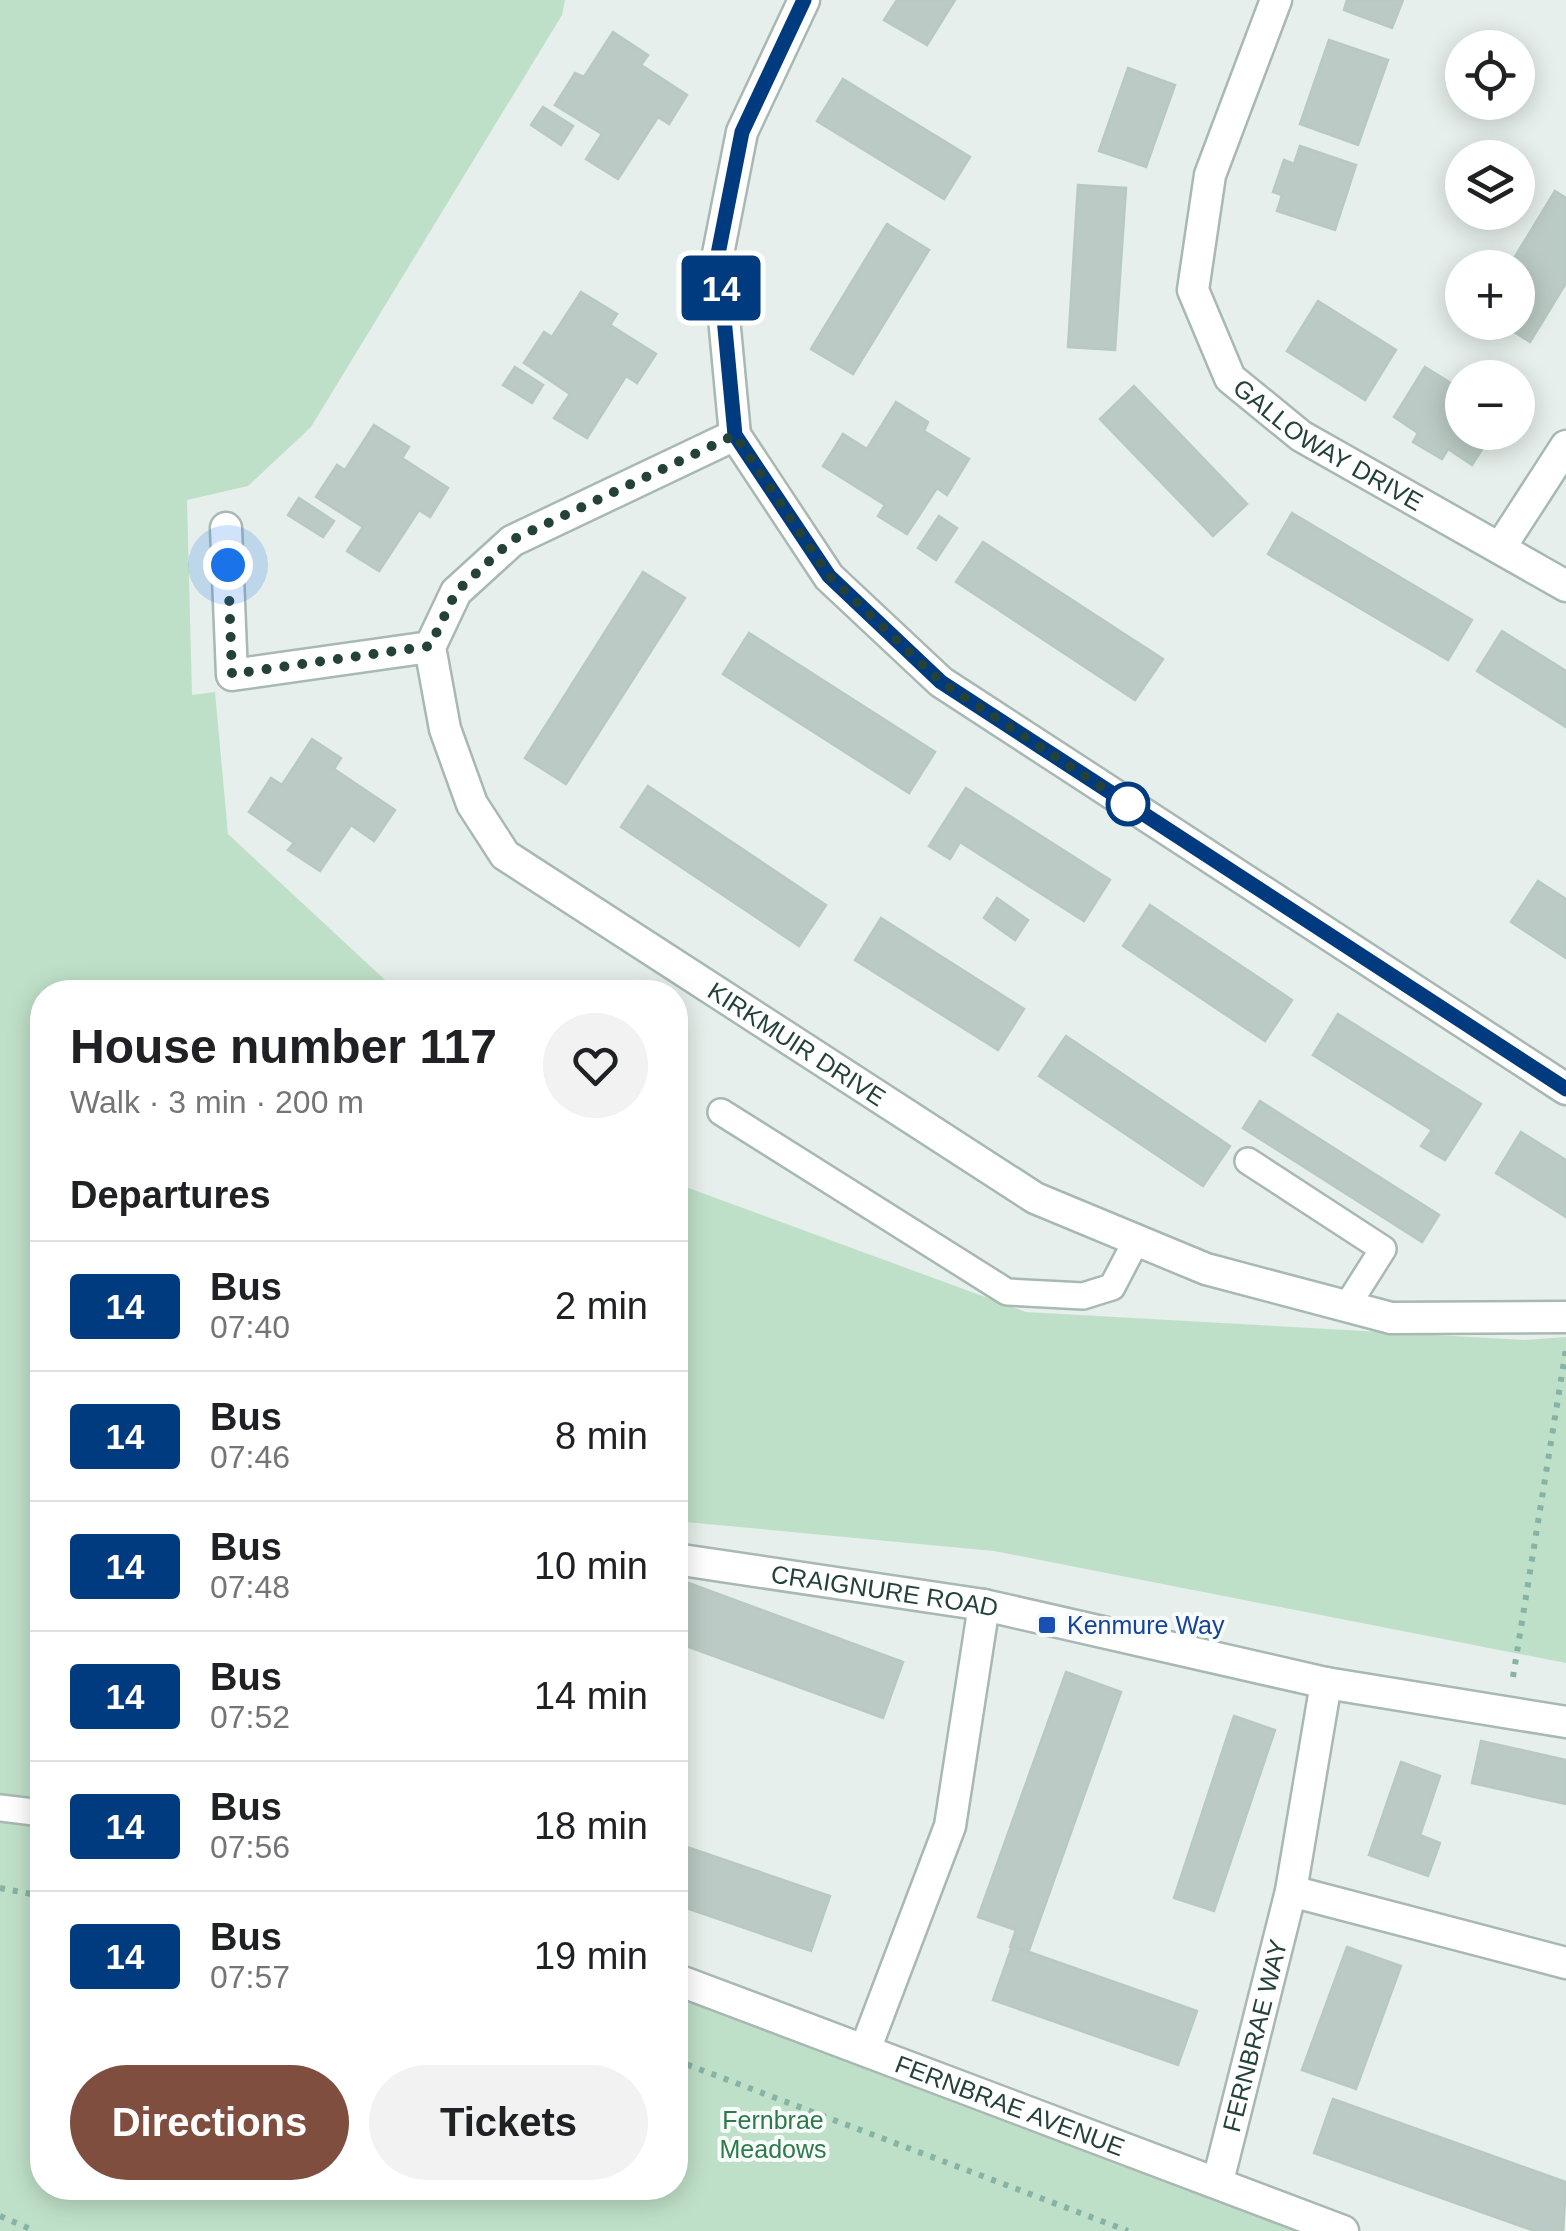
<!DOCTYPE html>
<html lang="en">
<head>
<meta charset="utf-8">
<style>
	body { margin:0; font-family:Arial,sans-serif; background:#f2f2f2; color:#202124; height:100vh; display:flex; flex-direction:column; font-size:38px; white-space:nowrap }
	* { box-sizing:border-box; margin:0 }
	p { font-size:32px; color:#757577 }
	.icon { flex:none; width:55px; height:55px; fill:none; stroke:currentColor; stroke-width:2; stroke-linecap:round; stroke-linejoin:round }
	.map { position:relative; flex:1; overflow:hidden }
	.details { position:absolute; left:30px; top:980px; width:658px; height:1220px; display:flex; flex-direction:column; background:#fff; border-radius:40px; box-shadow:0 5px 25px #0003 }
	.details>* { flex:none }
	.badge { padding:0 20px; border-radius:8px; font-size:35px; line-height:65px }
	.tools { position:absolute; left:1445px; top:30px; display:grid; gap:20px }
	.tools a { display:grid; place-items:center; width:90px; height:90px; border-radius:50%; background:#fff; box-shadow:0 5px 25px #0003; font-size:50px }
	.you { position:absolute; width:50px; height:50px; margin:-25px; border:8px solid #fff; border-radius:50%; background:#1a73e8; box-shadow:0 0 0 15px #1a73e833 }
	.map>.badge { position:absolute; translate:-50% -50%; box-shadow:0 0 0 5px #fff }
	h2 { padding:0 40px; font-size:38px; line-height:90px }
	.round { display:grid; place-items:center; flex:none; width:105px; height:105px; border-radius:52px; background:#f2f2f2 }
	.summary { display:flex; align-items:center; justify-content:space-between; height:170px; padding:0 40px }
	h1 { font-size:48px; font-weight:700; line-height:75px }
	.button { display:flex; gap:20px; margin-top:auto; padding:20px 40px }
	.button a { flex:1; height:115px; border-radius:60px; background:#7f4e3f; color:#fff; font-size:40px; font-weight:700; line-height:115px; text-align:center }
	.button a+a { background:#f2f2f2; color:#202124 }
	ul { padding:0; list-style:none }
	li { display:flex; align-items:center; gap:30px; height:130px; padding:0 40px; border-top:2px solid #e0e0e0 }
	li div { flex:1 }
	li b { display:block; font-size:38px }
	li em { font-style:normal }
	li .badge { min-width:110px; font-weight:700; text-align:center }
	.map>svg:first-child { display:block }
</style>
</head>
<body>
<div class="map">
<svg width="1566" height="2231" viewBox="0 0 1566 2231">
	<rect width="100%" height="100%" fill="#e6efeb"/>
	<g fill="#bfe0c8">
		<polygon points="0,0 565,0 562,15 311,427 248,486 187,500 192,695 215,692 228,834 398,992 42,992 42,2188 675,2188 675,1994 1300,2231 0,2231"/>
		<polygon points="675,1183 1026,1312 1525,1340 1566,1337 1566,1663 994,1551 675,1521"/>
	</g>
	<g fill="#bbcac4" stroke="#b8c9c2" stroke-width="2.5">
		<polygon points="897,0 955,0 927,45 884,20"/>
		<polygon points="1347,0 1403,0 1392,28 1344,10"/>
		<polygon points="613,32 648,55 641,65 687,95 669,124 658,117 618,179 586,159 602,134 555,105 575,73 584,77"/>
		<polygon points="1329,40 1388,60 1358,145 1300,124"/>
		<polygon points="1128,68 1175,85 1146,167 1099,151"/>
		<polygon points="843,79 970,157 944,199 817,121"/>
		<polygon points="543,107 573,126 561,145 531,125"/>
		<polygon points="1300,146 1356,165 1335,230 1277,211 1282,195 1273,192 1284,160 1294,164"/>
		<polygon points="1078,185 1126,188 1115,350 1068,347"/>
		<polygon points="1555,191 1566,198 1566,283 1530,342 1499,322 1518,322 1518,268 1508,268"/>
		<polygon points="887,224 929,250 853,374 811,349"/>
		<polygon points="581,292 617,314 610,325 656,354 637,383 626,376 587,438 554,418 570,394 524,363 544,332 552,337"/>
		<polygon points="1318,301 1396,350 1365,400 1287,351"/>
		<polygon points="515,367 543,385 532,403 503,385"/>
		<polygon points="1425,367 1462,390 1462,432 1493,432 1472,465 1448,449 1442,459 1413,442 1418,433 1394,417"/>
		<polygon points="1134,386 1247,504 1213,536 1100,419"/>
		<polygon points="896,402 928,422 924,431 969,459 947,495 937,488 907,534 878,516 885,505 823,466 843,434 867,449"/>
		<polygon points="374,425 409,447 402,458 448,488 430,517 419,510 379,571 347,551 363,527 316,497 337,465 345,470"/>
		<polygon points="299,498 334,521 323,537 288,515"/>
		<polygon points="1292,513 1472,620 1448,660 1268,554"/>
		<polygon points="939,516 957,528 936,560 918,548"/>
		<polygon points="983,542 1163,659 1135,700 956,582"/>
		<polygon points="643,572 685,598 566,784 525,758"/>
		<polygon points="1502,631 1566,671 1566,727 1477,671"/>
		<polygon points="749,633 935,752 909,793 723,674"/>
		<polygon points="312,739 341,758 334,769 395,810 374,841 351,825 320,871 288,850 294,843 249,812 271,778 282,785"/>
		<polygon points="648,786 826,905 799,946 621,827"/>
		<polygon points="966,788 1110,880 1084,921 960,842 950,859 929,846"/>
		<polygon points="1538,881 1566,899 1566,958 1511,922"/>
		<polygon points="997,898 1028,920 1015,940 984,918"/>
		<polygon points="1150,905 1292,1000 1265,1041 1123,946"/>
		<polygon points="881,918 1024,1009 998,1050 855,960"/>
		<polygon points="1338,1014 1481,1104 1445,1160 1421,1146 1432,1130 1313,1055"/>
		<polygon points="1066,1036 1230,1146 1203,1186 1039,1076"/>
		<polygon points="1260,1101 1439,1215 1422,1242 1243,1128"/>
		<polygon points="1521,1132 1566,1160 1566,1217 1496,1173"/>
		<polygon points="675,1578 903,1662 883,1718 675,1642"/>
		<polygon points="1066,1672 1121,1692 1028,1953 1010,1947 1016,1930 978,1917"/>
		<polygon points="1234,1716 1275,1730 1214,1911 1174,1898"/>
		<polygon points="1481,1741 1566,1760 1566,1804 1472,1783"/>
		<polygon points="1401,1762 1440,1776 1420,1835 1440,1843 1428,1876 1369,1855"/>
		<polygon points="675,1843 830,1896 811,1951 675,1904"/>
		<polygon points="1012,1946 1197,2011 1178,2065 993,2000"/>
		<polygon points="1347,1947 1401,1966 1356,2089 1302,2070"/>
		<polygon points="1333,2099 1566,2182 1563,2231 1535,2231 1314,2153"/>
	</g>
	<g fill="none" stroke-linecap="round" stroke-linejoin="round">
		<g stroke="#a8b8b2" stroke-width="30">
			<g id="service">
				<polyline points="721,1112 1007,1292 1083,1296 1112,1287 1136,1241"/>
				<polyline points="1248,1161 1383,1249 1347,1306"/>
				<polyline points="0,1808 42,1813"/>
			</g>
		</g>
		<g stroke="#a8b8b2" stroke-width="35">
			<g id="minor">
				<polyline points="804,0 742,132 718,254 735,435 829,577 941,682 1566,1089"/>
				<path id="s1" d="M1276,0L1210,175L1193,290L1230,378L1301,436L1566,586"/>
				<path id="s2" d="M735,435L512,541L456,592L430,647L445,729L472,804L505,855L1035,1198L1206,1269L1391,1318L1566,1317"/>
				<polyline points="226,528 232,675 430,647"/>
				<polyline points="1500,548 1566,446"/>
				<path id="s3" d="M675,1559L984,1605L1326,1683L1566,1722"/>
				<polyline points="1291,1891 1566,1963"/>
				<path id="s4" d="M675,1979L1343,2231"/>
				<polyline points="865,2050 950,1826 984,1605"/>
				<path id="s5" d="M1218,2181L1291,1891L1326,1683"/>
			</g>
		</g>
		<g stroke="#86b3a5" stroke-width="6" stroke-dasharray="5 8" stroke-linecap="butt">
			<polyline points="1513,1677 1566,1349"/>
			<polyline points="0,1888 42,1896"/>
			<polyline points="675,2060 1128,2231"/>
			<polyline points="0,2216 35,2231"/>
		</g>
		<use href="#service" stroke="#fff" stroke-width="25"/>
		<use href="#minor" stroke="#fff" stroke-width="30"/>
	</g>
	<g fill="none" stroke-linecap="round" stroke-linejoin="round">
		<g stroke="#fff" stroke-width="22">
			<polyline id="line" points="804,0 742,132 718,254 735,435 829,576 941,682 1566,1089"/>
		</g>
		<use href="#line" stroke="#003b80" stroke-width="15"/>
		<polyline stroke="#24423a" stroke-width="10" stroke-dasharray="0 18" points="228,565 232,674 430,646 456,592 512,540 735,435 829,576 941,682 1138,811 1128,804"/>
	</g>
	<circle fill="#fff" stroke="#003b80" stroke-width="5" cx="1128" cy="804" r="20"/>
	<rect fill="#1a4fb4" stroke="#f7fbf9" stroke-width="4" x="1037" y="1615" width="20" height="20" rx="5"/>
	<g text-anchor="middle" stroke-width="8" stroke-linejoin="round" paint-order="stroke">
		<g font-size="25" fill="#24423a" stroke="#f7fbf9">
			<text dy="9" stroke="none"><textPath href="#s1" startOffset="518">GALLOWAY DRIVE</textPath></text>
			<text dy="9" stroke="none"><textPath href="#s2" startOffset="955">KIRKMUIR DRIVE</textPath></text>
			<text dy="9" stroke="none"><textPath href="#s3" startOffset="212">CRAIGNURE ROAD</textPath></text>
			<text dy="9" stroke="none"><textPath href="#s5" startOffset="150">FERNBRAE WAY</textPath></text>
			<text dy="9" stroke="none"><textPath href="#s4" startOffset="358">FERNBRAE AVENUE</textPath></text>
		</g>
		<g font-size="25" fill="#164399" stroke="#f7fbf9" text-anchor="start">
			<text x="1067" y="1634">Kenmure Way</text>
		</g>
		<g font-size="25" fill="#2d7a4b" stroke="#f7fbf9">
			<text x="773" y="2129">Fernbrae<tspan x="773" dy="29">Meadows</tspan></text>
		</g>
	</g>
</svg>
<div class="tools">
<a><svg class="icon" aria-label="locate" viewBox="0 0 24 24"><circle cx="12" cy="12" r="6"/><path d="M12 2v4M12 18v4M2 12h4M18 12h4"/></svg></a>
<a><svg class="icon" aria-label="layers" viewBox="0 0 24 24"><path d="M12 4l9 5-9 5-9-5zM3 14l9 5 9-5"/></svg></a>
<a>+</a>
<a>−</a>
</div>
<div class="you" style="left:228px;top:565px"></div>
<b class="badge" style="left:721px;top:288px;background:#003b80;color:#fff">14</b>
<section class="details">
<div class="summary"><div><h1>House number 117</h1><p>Walk · 3 min · 200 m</p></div><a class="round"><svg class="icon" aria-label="heart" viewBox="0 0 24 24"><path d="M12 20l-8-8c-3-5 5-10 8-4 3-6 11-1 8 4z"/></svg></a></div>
<h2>Departures</h2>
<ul>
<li><span class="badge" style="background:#003b80;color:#fff">14</span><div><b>Bus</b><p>07:40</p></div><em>2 min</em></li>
<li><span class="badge" style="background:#003b80;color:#fff">14</span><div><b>Bus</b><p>07:46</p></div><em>8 min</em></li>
<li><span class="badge" style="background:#003b80;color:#fff">14</span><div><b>Bus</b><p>07:48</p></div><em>10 min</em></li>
<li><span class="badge" style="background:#003b80;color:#fff">14</span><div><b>Bus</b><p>07:52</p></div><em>14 min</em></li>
<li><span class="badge" style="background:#003b80;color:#fff">14</span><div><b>Bus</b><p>07:56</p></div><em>18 min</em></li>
<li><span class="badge" style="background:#003b80;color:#fff">14</span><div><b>Bus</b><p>07:57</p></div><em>19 min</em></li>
</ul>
<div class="button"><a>Directions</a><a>Tickets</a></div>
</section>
</div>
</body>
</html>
